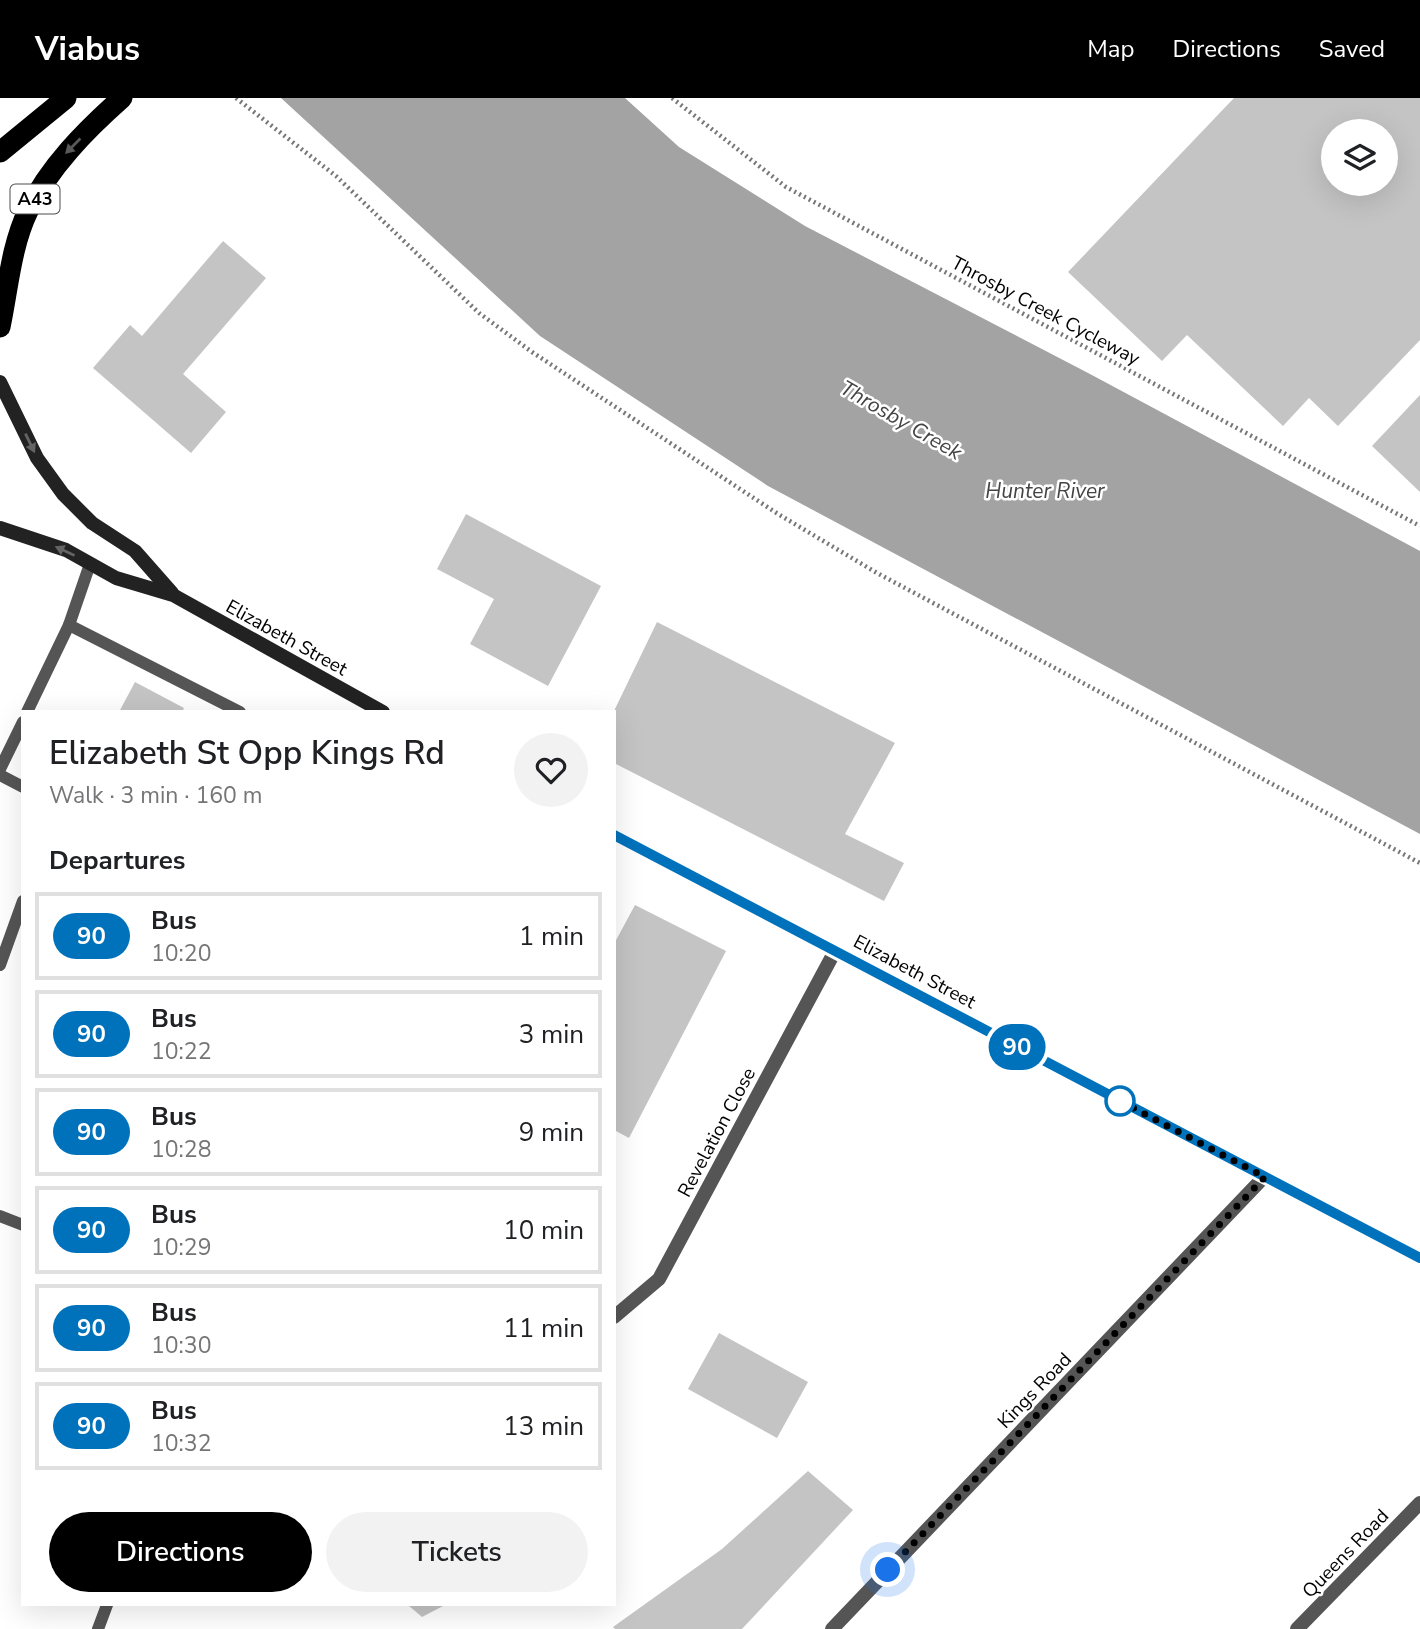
<!DOCTYPE html>
<html lang="en">
<head>
<meta charset="utf-8">
<style>
	body { margin:0; font-family:"Nunito Sans",sans-serif; background:#f2f2f2; color:#202124; height:100vh; display:flex; flex-direction:column; font-size:26px; white-space:nowrap }
	* { box-sizing:border-box; margin:0 }
	p { font-size:23px; color:#757577 }
	.icon { flex:none; width:38px; height:38px; fill:none; stroke:currentColor; stroke-width:2; stroke-linecap:round; stroke-linejoin:round }
	.map { position:relative; flex:1; overflow:hidden }
	.panel { position:absolute; left:21px; top:612px; width:595px; height:896px; display:flex; flex-direction:column; background:#fff; border-radius:0px; box-shadow:0 7px 28px #0002 }
	.panel>* { flex:none }
	.badge { padding:0 14px; border-radius:23px; font-size:24px; line-height:46px }
	.tools { position:absolute; left:1321px; top:21px; display:grid; gap:14px }
	.tools a { display:grid; place-items:center; width:77px; height:77px; border-radius:50%; background:#fff; box-shadow:0 7px 28px #0002; font-size:35px }
	.you { position:absolute; width:35px; height:35px; margin:-18px; border:5px solid #fff; border-radius:50%; background:#1a73e8; box-shadow:0 0 0 10px #1a73e833 }
	.map>.badge { position:absolute; translate:-50% -50%; box-shadow:0 0 0 4px #fff }
	h2 { padding:0 28px; font-size:26px; line-height:63px }
	.round { display:grid; place-items:center; flex:none; width:74px; height:74px; border-radius:37px; background:#f2f2f2 }
	.overview { display:flex; align-items:center; justify-content:space-between; height:119px; padding:0 28px }
	h1 { font-size:33px; font-weight:600; line-height:52px }
	.button { display:flex; gap:14px; margin-top:auto; padding:14px 28px }
	.button a { flex:1; height:80px; border-radius:42px; background:#000; color:#fff; font-size:28px; font-weight:600; line-height:80px; text-align:center }
	.button a+a { background:#f2f2f2; color:#202124 }
	ul { padding:0; list-style:none }
	li { display:flex; align-items:center; gap:21px; height:88px; margin:0 14px 10px; padding:0 14px; border:4px solid #e0e0e0; border-radius:0px }
	li div { flex:1 }
	li b { display:block; font-size:26px }
	li em { font-style:normal }
	li .badge { min-width:77px; font-weight:700; text-align:center }
	header { display:flex; align-items:center; gap:42px; box-sizing:border-box; height:98px; padding:0 35px; background:#000; color:#fff }
	header strong { font-size:33px }
	nav { display:flex; gap:38px; margin-inline-start:auto; font-size:24px }
	.map>svg:first-child { display:block }
</style>
</head>
<body>
<header>
<strong>Viabus</strong>
<nav><a>Map</a><a>Directions</a><a>Saved</a></nav>
</header>
<div class="map">
<svg width="1420" height="1531" viewBox="0 0 1420 1531">
	<rect width="100%" height="100%" fill="#fff"/>
	<polygon fill="#a3a3a3" points="281,0 625,0 679,49 805,128 1090,276 1420,453 1420,736 768,388 540,238"/>
	<g fill="#c4c4c4" fill-rule="evenodd">
		<path d="M1234,0H1420V242L1338,328L1309,300L1283,328L1187,237L1162,263L1068,174ZM1334,33H1386V86H1334Z"/>
		<polygon points="223,143 266,180 183,276 226,314 191,355 93,270 130,227 142,238"/>
		<polygon points="1420,297 1420,394 1372,348"/>
		<polygon points="466,416 601,488 548,588 470,546 494,501 437,471"/>
		<polygon points="657,524 895,645 845,736 904,765 884,803 614,665 614,613"/>
		<polygon points="135,584 184,610 182,614 119,614"/>
		<polygon points="635,807 726,853 629,1040 614,1032 614,846"/>
		<polygon points="719,1235 808,1284 777,1340 688,1291"/>
		<polygon points="808,1373 853,1412 742,1531 615,1531 613,1529 722,1451"/>
		<polygon points="408,1507 445,1507 422,1519"/>
	</g>
	<g fill="none" stroke-linecap="round" stroke-linejoin="round">
		<g stroke="#777" stroke-width="4.5" stroke-dasharray="2 3.5" stroke-linecap="butt">
			<polyline points="236,0 336,78 479,215 532,254 778,416 877,475 1420,765"/>
			<polyline points="672,0 786,89 1420,428"/>
		</g>
		<g stroke="#555" stroke-width="12">
			<polyline points="69,527 240,614"/>
			<polyline points="27,614 69,527 90,466"/>
			<polyline points="0,671 23,624"/>
			<polyline points="0,677 23,689"/>
			<polyline points="0,867 23,803"/>
			<polyline points="0,1118 23,1127"/>
			<polyline points="98,1531 107,1507"/>
		</g>
		<g stroke="#555" stroke-width="14">
			<polyline points="614,1219 659,1181 835,853"/>
			<polyline points="832,1531 1264,1079"/>
			<polyline points="1297,1531 1420,1405"/>
		</g>
		<g stroke="#222" stroke-width="14">
			<polyline points="0,284 37,360 63,396 92,425 135,453 172,495"/>
			<polyline points="0,430 66,452 116,480 173,497 383,614"/>
			<polyline points="614,737 1420,1160"/>
		</g>
		<g stroke="#000" stroke-width="21">
			<polyline points="0,54 66,0"/>
			<path d="M0,229C8,191 11,148 28,113C49,69 86,32 122,0"/>
		</g>
	</g>
	<defs><path id="oneway-solid" d="M-6-.8H1V-3.2L6.5 0L1 3.2V.8H-6Z" transform="scale(1.75)"/></defs>
	<use fill="#595959" href="#oneway-solid" transform="translate(73 48) rotate(135)"/>
	<g fill="#646464">
		<use href="#oneway-solid" transform="translate(30 345) rotate(64)"/>
		<use href="#oneway-solid" transform="translate(65 453) rotate(-155)"/>
	</g>
	<g fill="none" stroke-linecap="round" stroke-linejoin="round">
		<g stroke="#fff" stroke-width="16">
			<polyline id="line" points="614,737 1420,1160"/>
		</g>
		<use href="#line" stroke="#0072bc" stroke-width="10"/>
		<polyline stroke="#000" stroke-width="7" stroke-dasharray="0 12.6" points="888,1472 1265,1079 1120,1003"/>
	</g>
	<circle fill="#fff" stroke="#0072bc" stroke-width="3.5" cx="1120" cy="1003" r="14"/>
	<g text-anchor="middle" stroke-width="5" stroke-linejoin="round" paint-order="stroke">
		<rect fill="#fff" stroke="#4c4c4c" stroke-width="2" x="10.5" y="86.5" width="49" height="29" rx="5"/>
		<g font-size="18" font-weight="bold" fill="#000">
			<text x="35" y="107">A43</text>
		</g>
		<g font-size="19" fill="#000" stroke="#fff">
			<text transform="translate(1046 212) rotate(28)" y="7">Throsby Creek Cycleway</text>
			<text transform="translate(287 539) rotate(29)" y="7">Elizabeth Street</text>
			<text transform="translate(915 873) rotate(28)" y="7">Elizabeth Street</text>
			<text transform="translate(716 1034) rotate(-62)" y="7">Revelation Close</text>
			<text transform="translate(1034 1292) rotate(-46)" y="7">Kings Road</text>
			<text transform="translate(1345 1455) rotate(-46)" y="7">Queens Road</text>
		</g>
		<g font-size="21" font-style="italic" fill="#444" stroke="#fff">
			<text transform="translate(901 322) rotate(30)" y="7">Throsby Creek</text>
			<text x="1045" y="400">Hunter River</text>
		</g>
	</g>
</svg>
<div class="tools">
<a><svg class="icon" aria-label="layers" viewBox="0 0 24 24"><path d="M12 4l9 5-9 5-9-5zM3 14l9 5 9-5"/></svg></a>
</div>
<div class="you" style="left:888px;top:1472px"></div>
<b class="badge" style="left:1017px;top:949px;background:#0072bc;color:#fff">90</b>
<section class="panel">
<div class="overview"><div><h1>Elizabeth St Opp Kings Rd</h1><p>Walk · 3 min · 160 m</p></div><a class="round"><svg class="icon" aria-label="heart" viewBox="0 0 24 24"><path d="M12 20l-8-8c-3-5 5-10 8-4 3-6 11-1 8 4z"/></svg></a></div>
<h2>Departures</h2>
<ul>
<li><span class="badge" style="background:#0072bc;color:#fff">90</span><div><b>Bus</b><p>10:20</p></div><em>1 min</em></li>
<li><span class="badge" style="background:#0072bc;color:#fff">90</span><div><b>Bus</b><p>10:22</p></div><em>3 min</em></li>
<li><span class="badge" style="background:#0072bc;color:#fff">90</span><div><b>Bus</b><p>10:28</p></div><em>9 min</em></li>
<li><span class="badge" style="background:#0072bc;color:#fff">90</span><div><b>Bus</b><p>10:29</p></div><em>10 min</em></li>
<li><span class="badge" style="background:#0072bc;color:#fff">90</span><div><b>Bus</b><p>10:30</p></div><em>11 min</em></li>
<li><span class="badge" style="background:#0072bc;color:#fff">90</span><div><b>Bus</b><p>10:32</p></div><em>13 min</em></li>
</ul>
<div class="button"><a>Directions</a><a>Tickets</a></div>
</section>
</div>
</body>
</html>
